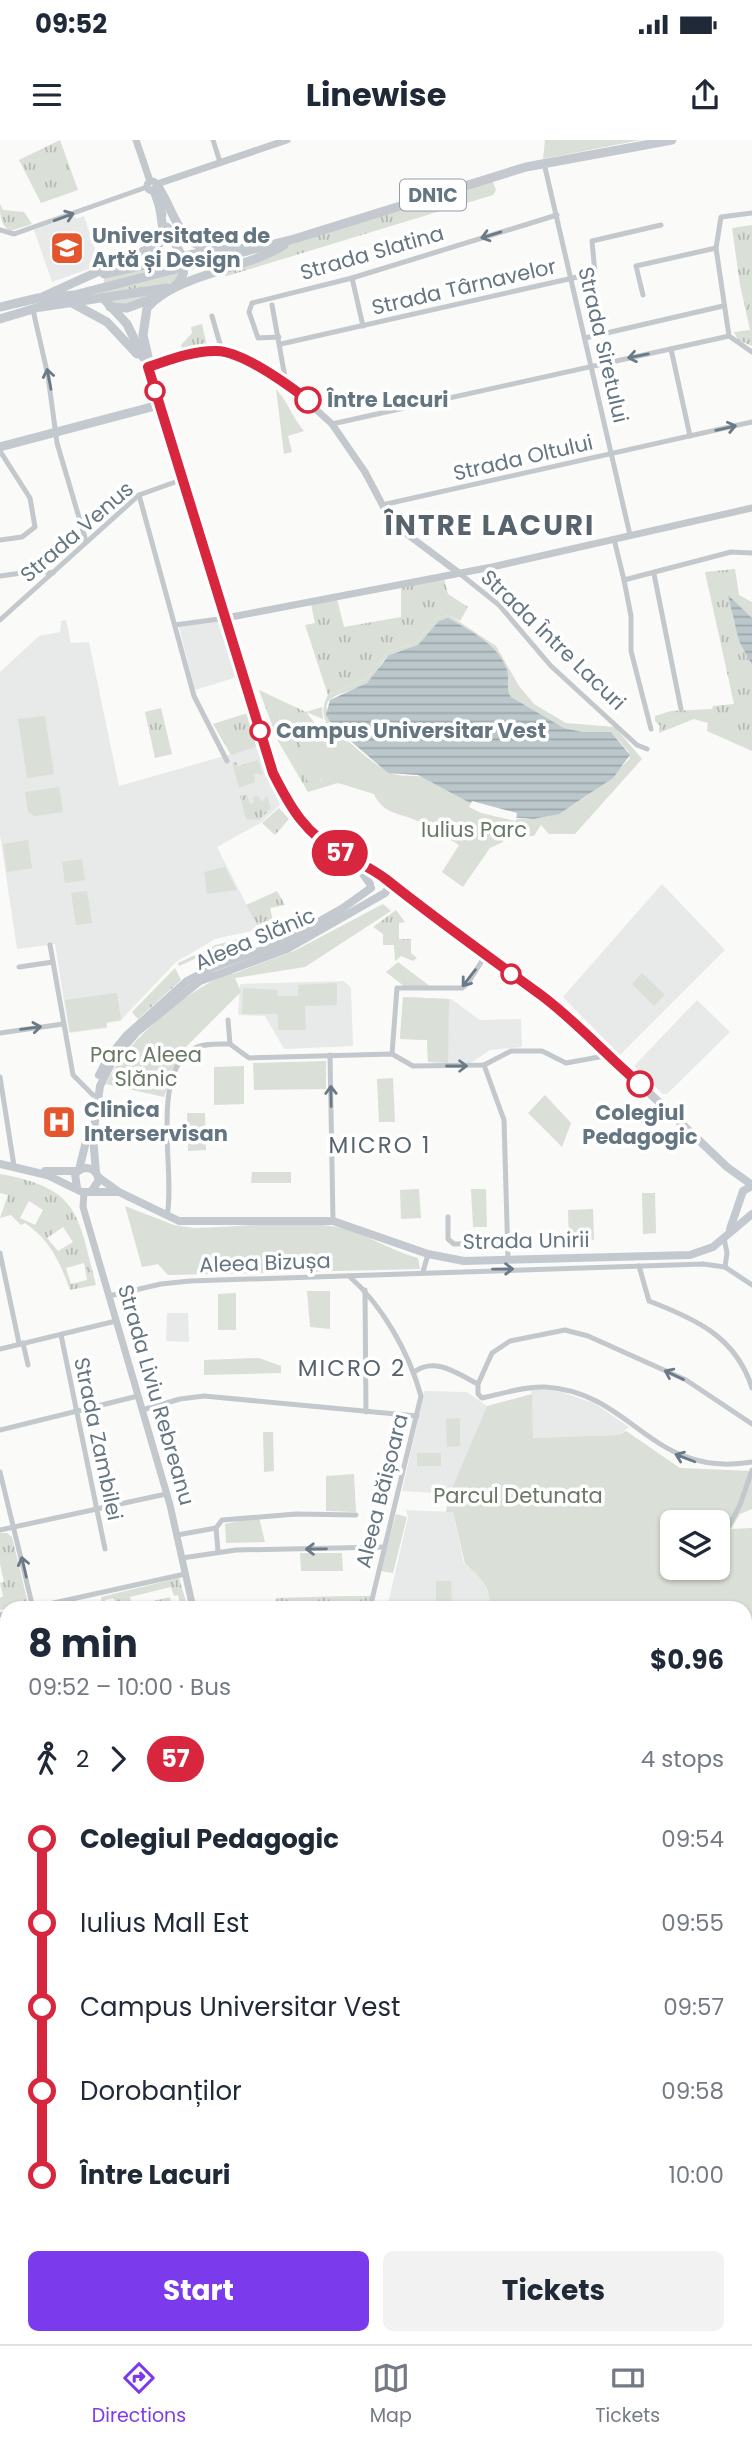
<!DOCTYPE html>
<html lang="en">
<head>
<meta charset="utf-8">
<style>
	body { margin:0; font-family:Poppins,sans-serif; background:#f2f2f3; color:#1f2937; height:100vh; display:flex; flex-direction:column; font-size:26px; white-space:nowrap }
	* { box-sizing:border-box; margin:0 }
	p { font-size:23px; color:#747a83 }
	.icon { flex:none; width:38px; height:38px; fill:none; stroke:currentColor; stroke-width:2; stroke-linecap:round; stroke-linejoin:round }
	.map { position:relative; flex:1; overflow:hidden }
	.panel { position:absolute; left:0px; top:1461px; width:752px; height:744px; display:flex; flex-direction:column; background:#fff; border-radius:21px 21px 0 0; box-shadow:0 2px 5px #0004 }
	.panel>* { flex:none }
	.badge { padding:0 14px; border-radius:23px; font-size:24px; line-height:46px }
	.controls { position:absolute; left:660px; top:1370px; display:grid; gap:14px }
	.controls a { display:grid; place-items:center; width:70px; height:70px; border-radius:10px; background:#fff; box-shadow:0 2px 5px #0004; font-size:35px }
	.map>.badge { position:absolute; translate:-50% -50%; box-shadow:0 0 0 4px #fff }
	.legs { display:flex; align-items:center; gap:10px; height:77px; padding:0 28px; font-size:23px }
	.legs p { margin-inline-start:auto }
	.headline { display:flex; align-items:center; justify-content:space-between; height:119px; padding:0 28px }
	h1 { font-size:38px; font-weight:700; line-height:52px }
	.action { display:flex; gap:14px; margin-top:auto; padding:14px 28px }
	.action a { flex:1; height:80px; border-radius:10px; background:#7c3aed; color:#fff; font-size:28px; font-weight:700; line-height:80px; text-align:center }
	.action a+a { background:#f2f2f3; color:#1f2937 }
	ul { padding:0 28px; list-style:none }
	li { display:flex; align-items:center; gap:24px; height:84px; font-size:26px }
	li i { display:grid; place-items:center; width:10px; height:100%; margin:0 9px; background:currentColor }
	li i::after { content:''; width:18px; height:18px; margin:-9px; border:5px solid; border-radius:50%; background:#fff }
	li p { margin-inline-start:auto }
	li:first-child i { background:linear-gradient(#0000 50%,currentColor 0) }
	li:last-child i { background:linear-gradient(currentColor 50%,#0000 0) }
	.status { display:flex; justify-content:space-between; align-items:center; height:49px; padding:0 35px; background:#fff; direction:ltr }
	.status svg { height:19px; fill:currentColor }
	header { display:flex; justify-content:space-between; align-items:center; height:91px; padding:0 28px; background:#fff; font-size:32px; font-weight:700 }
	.tab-bar { display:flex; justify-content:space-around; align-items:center; height:98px; border-top:2px solid #e0e1e3; background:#fff; font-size:19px; color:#747a83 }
	.tab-bar a { display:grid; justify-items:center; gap:4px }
	.tab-bar .selected { color:#7c3aed }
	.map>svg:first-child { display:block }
</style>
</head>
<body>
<div class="status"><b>09:52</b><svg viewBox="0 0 49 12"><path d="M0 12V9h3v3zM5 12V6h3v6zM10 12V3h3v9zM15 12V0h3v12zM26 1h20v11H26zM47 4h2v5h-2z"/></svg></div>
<header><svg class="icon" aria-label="menu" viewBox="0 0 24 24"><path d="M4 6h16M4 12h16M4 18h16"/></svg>Linewise<svg class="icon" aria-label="share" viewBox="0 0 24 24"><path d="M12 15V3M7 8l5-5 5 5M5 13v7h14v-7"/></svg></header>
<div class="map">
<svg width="752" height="2204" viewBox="0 0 752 2204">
	<defs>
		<pattern id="grass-tufts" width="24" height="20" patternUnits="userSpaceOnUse" patternTransform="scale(1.75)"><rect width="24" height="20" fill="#dadfd7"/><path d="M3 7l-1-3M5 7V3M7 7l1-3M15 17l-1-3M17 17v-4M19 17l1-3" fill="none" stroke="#b4b9b4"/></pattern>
		<pattern id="water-rules" width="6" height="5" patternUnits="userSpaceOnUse" patternTransform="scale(1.75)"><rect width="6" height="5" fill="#bbc7cb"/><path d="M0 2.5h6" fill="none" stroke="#9ca6aa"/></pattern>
	</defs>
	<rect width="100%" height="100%" fill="#fafaf8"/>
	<g fill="#e8e9e9">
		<polygon points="74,75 76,79 84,76 100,125 52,142 34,90"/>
		<polygon points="66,480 71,503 89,502 119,646 256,607 280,665 262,682 217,707 257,785 251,791 215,799 176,822 120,881 107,883 107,888 69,893 55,804 17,809 0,695 0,532 39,496 60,492 61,481"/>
		<polygon points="218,481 237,537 195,550 179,487"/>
		<polygon points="662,744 725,810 620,915 563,857"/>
		<polygon points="344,841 351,848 353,906 284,909 265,876 238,875 240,844"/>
		<polygon points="403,857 451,859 480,880 521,879 522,907 490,910 469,924 428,922 427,900 400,899"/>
		<polygon points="697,860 730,892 667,954 663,954 634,926"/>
		<polygon points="167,1173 188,1173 189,1202 166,1201"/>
		<polygon points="531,1248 561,1252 594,1263 629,1287 619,1295 533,1298"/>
		<polygon points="424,1251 467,1252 487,1266 451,1354 402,1351"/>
		<polygon points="406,1370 453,1372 464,1424 480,1435 491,1459 489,1468 387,1468 408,1377"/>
	</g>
	<g fill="url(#grass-tufts)" fill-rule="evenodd">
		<polygon points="60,0 78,50 41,63 19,20"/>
		<polygon points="492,40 496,50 493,55 227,136 219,134 275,114 292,102"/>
		<path d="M0,64L3,70L24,72L32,84L10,91C0,85 0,74 0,64Z"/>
		<polygon points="752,85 752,206 738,200 734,192 750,190 740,145 732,88"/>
		<polygon points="163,109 177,112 184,128 169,150 117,167 102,153 105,135 148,111"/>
		<polygon points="202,184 208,211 184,217 181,205 192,193 191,187"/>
		<polygon points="735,429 739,455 752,462 752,611 707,591 708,583 694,579 659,593 660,586 655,581 655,576 671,571 712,569 713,566 734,564 705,432"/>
		<polygon points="444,439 448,454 468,467 460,481 449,475 436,478 415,503 388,511 366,539 328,555 305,485 315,483 311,464 337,459 344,487 401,477 401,446"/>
		<polygon points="259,550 306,572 322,567 323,579 306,572 314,582 297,583 279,572 283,599 299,598 323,645 338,643 308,652 278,601"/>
		<polygon points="161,568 172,614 155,618 145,572"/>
		<polygon points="248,573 256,607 231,615 213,584"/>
		<polygon points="258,620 263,635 254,633 255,642 239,648 232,623 236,622 238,626"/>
		<polygon points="247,655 250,664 254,663 253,657 258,656 262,662 267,656 271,668 259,680 246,679 240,656"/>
		<polygon points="279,668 289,679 275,695 262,683"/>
		<polygon points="277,751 285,765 270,768 276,794 272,796 266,782 257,785 246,765"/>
		<polygon points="396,770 405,782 399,783 399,799 411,799 411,813 417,818 413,821 401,816 395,821 394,805 383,805 383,794 373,787"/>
		<polygon points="246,797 249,808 230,816 225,805 179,826 178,823 216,805"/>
		<polygon points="175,828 181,840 138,879 132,872"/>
		<path d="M0,1034C79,1048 78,1074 96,1145L70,1150C60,1122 50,1100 25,1083L21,1085L11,1075L0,1078L8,1055L0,1053ZM29,1061L43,1070L35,1085L20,1078ZM63,1087L73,1102L58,1111L47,1098ZM84,1123L87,1140L71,1144L66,1128Z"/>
		<polygon points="0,1393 7,1393 12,1397 28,1463 0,1470 0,1458 3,1456 0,1443 4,1442 0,1424"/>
		<polygon points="179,1438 188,1468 181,1468 178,1455 174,1456 171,1447 130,1457 132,1466 170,1457 172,1468 168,1463 143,1468 117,1468 114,1458 105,1460 107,1468 102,1468 101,1457"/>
		<polygon points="345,1456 371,1456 368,1468 353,1468 353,1466 276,1468 276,1458"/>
		<polygon points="7,1478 7,1527 5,1528 7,1549 0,1554 0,1505 7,1502 0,1480"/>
	</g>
	<g fill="#dadfd7" fill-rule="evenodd">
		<polygon points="545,0 641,0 543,19"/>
		<path d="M276,249C289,263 291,276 304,291L288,296L292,312L284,314Z"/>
		<path d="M449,475L496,506L519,546L534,564L566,583L615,587L642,619L575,694H549L541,685L534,696H504L503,702L490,708L463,747L442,732L459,705C446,697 433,689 420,682C402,673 383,675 374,654L338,643L322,646L321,639L307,641L299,598L283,600L279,572L295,570L297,583L314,582L316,594L330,592C324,578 320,569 328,555L366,539L388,511L415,503L436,478ZM449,479C473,493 493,504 506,531C510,539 505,547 511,557L564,588L583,592H611L628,611L630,618C609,642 565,677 533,679C493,681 463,659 431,640C419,633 406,638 394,634C377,629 321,583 327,564C331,553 355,551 364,545C376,538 378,525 387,517C395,510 408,510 417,506C430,499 433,487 449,479Z"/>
		<polygon points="45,576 54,634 27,638 18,579"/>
		<polygon points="59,647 63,672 35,676 28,672 25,652"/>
		<polygon points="28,700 32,728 7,732 3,704"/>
		<polygon points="82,719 85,740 65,743 62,722"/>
		<polygon points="225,727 237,750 207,754 204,732"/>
		<polygon points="87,751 92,783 76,785 71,753"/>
		<path d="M383,764L391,771L305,827L235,838L241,852L179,914L164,957L106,944C126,900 187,850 231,832L233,834L294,811Z"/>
		<polygon points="398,822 431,847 405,847 386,832"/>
		<polygon points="642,833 665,855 654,866 632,844"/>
		<polygon points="337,843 337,865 305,866 306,890 278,890 278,874 242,874 243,848 277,850 278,856 298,856 298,845"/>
		<polygon points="117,853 121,880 106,882 107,887 70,892 65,860"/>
		<polygon points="403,857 449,859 448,923 428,922 427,900 400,899"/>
		<polygon points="326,921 326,949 254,950 253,923"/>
		<polygon points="244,926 244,964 214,965 214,927"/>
		<polygon points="393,938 395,982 379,982 377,939"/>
		<polygon points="545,955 571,983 562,1007 528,973"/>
		<polygon points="187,973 205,973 206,1010 188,1011"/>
		<polygon points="252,1032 291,1032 291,1043 251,1043"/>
		<polygon points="419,1049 421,1078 401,1079 400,1050"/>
		<polygon points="471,1049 486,1049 487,1087 473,1087"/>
		<polygon points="642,1053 655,1053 656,1093 643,1094"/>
		<path d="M125,1066L174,1085L194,1088C238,1087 287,1080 331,1086C361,1090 388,1110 418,1118L420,1129L168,1135L158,1124L142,1127Z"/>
		<polygon points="593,1069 594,1100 569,1101 568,1070"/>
		<polygon points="307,1151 330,1151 330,1189 310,1187"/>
		<polygon points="236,1153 236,1190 218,1190 218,1154"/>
		<polygon points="259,1218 281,1226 281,1233 204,1235 204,1220"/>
		<path d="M532,1254L533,1298L619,1295L626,1291L680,1328L752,1331V1369L740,1374L731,1389L752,1388V1508H746V1468H489C493,1449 479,1435 465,1424L453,1372H446L449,1356L487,1266ZM672,1382H718V1428H672Z"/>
		<polygon points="460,1278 460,1306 447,1307 446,1279"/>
		<polygon points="263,1292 273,1292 274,1331 264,1332"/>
		<rect x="417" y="1313" width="24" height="13"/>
		<polygon points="354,1334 356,1372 326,1371 326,1336"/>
		<polygon points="396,1374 407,1377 393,1433 380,1431"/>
		<polygon points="259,1377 265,1402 226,1403 225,1384"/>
		<polygon points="300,1413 342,1413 343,1431 301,1431"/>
		<polygon points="436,1441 451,1441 452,1467 436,1467"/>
	</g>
	<g fill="url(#water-rules)">
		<polygon points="728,455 752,478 752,525 739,501"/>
		<path d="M448,478C469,490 498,504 507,530C510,540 505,547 511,557L564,588L583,592H611L630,615L613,638L559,674L534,679L504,677L485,671L418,635L388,633L333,586L326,575L330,560L367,543L389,515L418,505L439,481Z"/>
	</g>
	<polygon fill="#fafaf8" points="472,661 517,673 516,681 481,673 469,667"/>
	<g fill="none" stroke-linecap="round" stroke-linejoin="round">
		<g stroke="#bbc7cb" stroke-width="2">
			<polyline points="746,1811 752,1807"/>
			<polyline points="416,2204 418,2198"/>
		</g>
		<g stroke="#c3c8cc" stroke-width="5">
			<polyline points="213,0 220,22"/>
			<polyline points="544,23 630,395"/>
			<polyline points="752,73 721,77 716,108 729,196 752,212"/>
			<polyline points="0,90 14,94 147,47"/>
			<polyline points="352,138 363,186"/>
			<polyline points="643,155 636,126 716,108"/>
			<polyline points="272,165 286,243"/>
			<polyline points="33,170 48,236 57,303 86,401"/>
			<polyline points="212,176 222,211"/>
			<polyline points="279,197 258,198 249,172 252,163 352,138 557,75"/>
			<polyline points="585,198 723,166"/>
			<polyline points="281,204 595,133 592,101 661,85"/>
			<polyline points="671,209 690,296"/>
			<polyline points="332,284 729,196"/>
			<polyline points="0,311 30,358 35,387 22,397 0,400"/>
			<polyline points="139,355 194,556 227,621"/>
			<polyline points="382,365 752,282"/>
			<polyline points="614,399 624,440 731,412 752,413"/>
			<polyline points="459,433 499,465 551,526 637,605 647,609"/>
			<polyline points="654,434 681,569"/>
			<polyline points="0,436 36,431 53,433"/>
			<polyline points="624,440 631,476 631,511 651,589"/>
			<polyline points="0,480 139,355 181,340"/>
			<polyline points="175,485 226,478"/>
			<polyline points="50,805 53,822"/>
			<polyline points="19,827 53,822 73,935 93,955"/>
			<polyline points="228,880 230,904"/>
			<polyline points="0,893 63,884"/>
			<polyline points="392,914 397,848 462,848 468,843 485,816"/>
			<polyline points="330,915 333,1081"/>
			<polyline points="484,925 504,980 508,1120"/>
			<polyline points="0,937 14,1026"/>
			<path d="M167,1076C176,1033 149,935 193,909C202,903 219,904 230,904L249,918L392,914L413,926L484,925L511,911H542L566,923L610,915"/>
			<polyline points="448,1077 448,1099 454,1104 507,1103"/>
			<polyline points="724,1098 727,1113 725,1127"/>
			<polyline points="0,1113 19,1203"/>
			<path d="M639,1126L649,1161C696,1179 736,1197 752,1248"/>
			<polyline points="423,1132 428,1114"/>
			<path d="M349,1136C383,1166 409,1213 421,1256L370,1468"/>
			<polyline points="365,1150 366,1272"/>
			<polyline points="109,1156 161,1144 190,1141 703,1124 725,1127 752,1145"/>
			<polyline points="61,1195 105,1409"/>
			<polyline points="23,1203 28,1225"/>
			<polyline points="0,1209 116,1181"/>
			<path d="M414,1232C435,1216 458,1234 478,1244"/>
			<polyline points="142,1270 180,1259 204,1256 417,1276"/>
			<path d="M752,1284L686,1240L588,1196L565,1190L510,1201L492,1213L478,1244V1254L482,1258C502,1254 525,1246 545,1247C633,1252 651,1339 752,1322"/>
			<polyline points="0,1290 138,1256"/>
			<polyline points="0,1332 33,1468"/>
			<polyline points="216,1388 218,1411"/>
			<polyline points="0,1390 166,1354"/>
			<polyline points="725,1393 740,1365 752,1330"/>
			<polyline points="177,1395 216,1388 222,1380 296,1374 356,1375"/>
			<polyline points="182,1418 236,1410 384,1407"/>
			<polyline points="31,1468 185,1434"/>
			<polyline points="0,1475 7,1474"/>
			<polyline points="0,1567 7,1565"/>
			<polyline points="0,1629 7,1627"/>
			<polyline points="0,1673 7,1672"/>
			<polyline points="0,1804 7,1804"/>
			<polyline points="0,1926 7,1916"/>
			<polyline points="0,2061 7,2067"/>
			<polyline points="0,2105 7,2098"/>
			<polyline points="0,2144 7,2151"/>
			<polyline points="197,2198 200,2204"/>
			<polyline points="657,2198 702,2204"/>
			<polyline points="387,2200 388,2198"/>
			<polyline points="308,2204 311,2198"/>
		</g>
		<g stroke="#c3c8cc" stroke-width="7">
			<polyline points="136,0 150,41"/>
			<circle cx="152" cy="46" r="5"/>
			<polyline points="157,44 287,0"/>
			<polyline points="148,227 200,212 218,211 238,217 290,246 332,284 365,332 392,383 459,433"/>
			<polyline points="226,478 492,427 752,368"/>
			<polyline points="84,1053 83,1067 170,1365 193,1468"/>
			<polyline points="0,2193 7,2192"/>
		</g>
		<g stroke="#c3c9ce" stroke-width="8">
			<polyline points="159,265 273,633 301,683 361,731 370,744"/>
			<polyline points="349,717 384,738 414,764 579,886 727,1027 752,1045"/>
			<polyline points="99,935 108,918 126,896 187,841 214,827 280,804 343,768 371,748"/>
			<polyline points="0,1024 47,1035 82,1052 117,1052"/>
			<polyline points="79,1030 89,989"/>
			<polyline points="45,1031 77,1031"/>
			<polyline points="96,1033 93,996 100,946 113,920 137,892 200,841 287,809 385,753 389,747 387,740"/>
			<polyline points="98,1037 119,1052 179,1081 333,1081 428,1114 464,1121 690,1115 713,1107 752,1074"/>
			<path d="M77,1048L75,1034C84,1024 96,1027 99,1040L91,1052"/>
			<polyline points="730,1089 743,1051 752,1046"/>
			<polyline points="0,1948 7,1955"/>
			<polyline points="562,2198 567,2204"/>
		</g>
		<g stroke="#c3c9ce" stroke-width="9">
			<path d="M157,45C175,71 176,102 211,110"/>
			<polyline points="154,50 162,74"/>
			<path d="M167,87C176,110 197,127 173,148"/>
			<polyline points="104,134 208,111 240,108"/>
			<polyline points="42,157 159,104 164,96 160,69"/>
			<polyline points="102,157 127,184 143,217"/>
			<polyline points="72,163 107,182 137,214"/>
			<polyline points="0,167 38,158 74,155 294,99 526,27 672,0"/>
			<polyline points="41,167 167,148"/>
			<polyline points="110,167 127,168 154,158"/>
			<polyline points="0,179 46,165"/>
			<path d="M0,307L159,265L143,195L147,168C176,134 245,130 284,105"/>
		</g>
	</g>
	<defs><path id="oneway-shaft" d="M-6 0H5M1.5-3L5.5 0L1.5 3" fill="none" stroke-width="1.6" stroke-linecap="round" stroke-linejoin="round" transform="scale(1.75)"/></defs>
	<g stroke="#6a7a87">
		<use href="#oneway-shaft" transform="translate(64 77) rotate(-20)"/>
		<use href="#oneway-shaft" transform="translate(491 95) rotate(163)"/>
		<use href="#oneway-shaft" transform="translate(638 216) rotate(169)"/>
		<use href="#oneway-shaft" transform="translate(49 239) rotate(-101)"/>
		<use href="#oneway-shaft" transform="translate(726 288) rotate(-13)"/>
		<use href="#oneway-shaft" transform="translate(469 838) rotate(128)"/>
		<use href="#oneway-shaft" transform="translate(31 888) rotate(-8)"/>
		<use href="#oneway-shaft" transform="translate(457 926)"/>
		<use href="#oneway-shaft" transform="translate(331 956) rotate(-91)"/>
		<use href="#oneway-shaft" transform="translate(503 1129) rotate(-1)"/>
		<use href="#oneway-shaft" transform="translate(674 1235) rotate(-155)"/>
		<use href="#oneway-shaft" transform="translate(685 1318) rotate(-159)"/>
		<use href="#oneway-shaft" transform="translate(316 1409) rotate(179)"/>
		<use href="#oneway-shaft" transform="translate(24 1427) rotate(-103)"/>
	</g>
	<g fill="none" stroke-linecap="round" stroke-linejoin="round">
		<g stroke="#fff" stroke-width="16">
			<path id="line-1" d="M308,260C287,244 244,212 217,211C195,210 169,220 148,227L273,633C290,667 306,695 341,713C357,722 372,728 387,740C437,780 489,817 541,855C577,882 606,915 640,944"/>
		</g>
		<use href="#line-1" stroke="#d7263d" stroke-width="10"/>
	</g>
	<defs>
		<g id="university-square" transform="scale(1.75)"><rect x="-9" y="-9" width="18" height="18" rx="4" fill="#e4572e" stroke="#fff"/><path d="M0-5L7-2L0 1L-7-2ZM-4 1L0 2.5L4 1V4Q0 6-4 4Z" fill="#fff"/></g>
		<g id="hospital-square" transform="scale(1.75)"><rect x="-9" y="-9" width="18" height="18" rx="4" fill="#e4572e" stroke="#fff"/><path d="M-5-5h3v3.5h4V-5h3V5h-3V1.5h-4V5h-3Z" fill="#fff"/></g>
	</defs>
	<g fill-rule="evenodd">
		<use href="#university-square" x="67" y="108"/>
		<use href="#hospital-square" x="59" y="982"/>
	</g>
	<g fill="#fff" stroke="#d7263d" stroke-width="3.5">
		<circle cx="155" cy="251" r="9"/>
		<circle cx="308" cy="260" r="12"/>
		<circle cx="260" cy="591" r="9"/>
		<circle cx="511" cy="834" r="9"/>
		<circle cx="640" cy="944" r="12"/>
	</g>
	<g text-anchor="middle" stroke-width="7" stroke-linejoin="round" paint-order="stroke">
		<rect fill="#fff" stroke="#939fa8" stroke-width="2" x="400" y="39.5" width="66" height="31" rx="5"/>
		<g font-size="19" font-weight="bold" fill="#657683">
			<text x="433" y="62">DN1C</text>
		</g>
		<g font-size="21" font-weight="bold" fill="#657683" stroke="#fff" text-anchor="start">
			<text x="92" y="103">Universitatea de<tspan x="92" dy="24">Artă și Design</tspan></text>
			<text x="84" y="977">Clinica<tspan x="84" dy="24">Interservisan</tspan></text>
		</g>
		<g font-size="21" fill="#657683" stroke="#fff">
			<text transform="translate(372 113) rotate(-16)" y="7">Strada Slatina</text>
			<text transform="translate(464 147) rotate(-13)" y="7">Strada Târnavelor</text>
			<text transform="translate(603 205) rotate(77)" y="7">Strada Siretului</text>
			<text transform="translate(523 318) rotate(-13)" y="7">Strada Oltului</text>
			<text transform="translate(77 392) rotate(-41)" y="7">Strada Venus</text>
			<text transform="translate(553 500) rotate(44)" y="7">Strada Între Lacuri</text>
			<text transform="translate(255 799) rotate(-23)" y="7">Aleea Slănic</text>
			<text transform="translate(526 1101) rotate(-1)" y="7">Strada Unirii</text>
			<text transform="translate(265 1123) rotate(-2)" y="7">Aleea Bizușa</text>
			<text transform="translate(156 1255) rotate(74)" y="7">Strada Liviu Rebreanu</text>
			<text transform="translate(98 1299) rotate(78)" y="7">Strada Zambilei</text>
			<text transform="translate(382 1351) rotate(-76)" y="7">Aleea Băișoara</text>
		</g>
		<g font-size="21" font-weight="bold" fill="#657683" stroke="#fff" text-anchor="start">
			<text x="327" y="267">Între Lacuri</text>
			<text x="276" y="598">Campus Universitar Vest</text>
			<text x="640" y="980" text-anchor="middle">Colegiul<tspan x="640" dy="24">Pedagogic</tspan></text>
		</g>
		<g font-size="21" fill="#687a64" stroke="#fff">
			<text x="474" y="697">Iulius Parc</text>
			<text x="146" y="922">Parc Aleea<tspan x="146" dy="24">Slănic</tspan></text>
			<text x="518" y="1363">Parcul Detunata</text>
		</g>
		<g font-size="23" letter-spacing="2" fill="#57646e" stroke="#fff">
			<text x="380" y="1013">MICRO 1</text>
			<text x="352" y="1236">MICRO 2</text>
		</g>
		<g font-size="28" font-weight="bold" letter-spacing="2" fill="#57646e" stroke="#fff">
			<text x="490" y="395">ÎNTRE LACURI</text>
		</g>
	</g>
</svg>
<div class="controls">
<a><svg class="icon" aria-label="layers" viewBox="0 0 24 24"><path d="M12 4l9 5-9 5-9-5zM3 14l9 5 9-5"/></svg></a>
</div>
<b class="badge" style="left:340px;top:713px;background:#d7263d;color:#fff">57</b>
<section class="panel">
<div class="headline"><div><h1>8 min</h1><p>09:52 – 10:00 · Bus</p></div><b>$0.96</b></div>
<div class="legs"><svg class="icon" aria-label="walk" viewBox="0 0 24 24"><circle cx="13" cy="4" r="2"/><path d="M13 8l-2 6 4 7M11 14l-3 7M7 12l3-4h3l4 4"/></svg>2<svg class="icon" aria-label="forward" viewBox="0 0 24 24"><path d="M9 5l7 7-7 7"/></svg><b class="badge" style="background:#d7263d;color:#fff">57</b><p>4 stops</p></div>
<ul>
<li><i style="color:#d7263d"></i><b>Colegiul Pedagogic</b><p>09:54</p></li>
<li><i style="color:#d7263d"></i><span>Iulius Mall Est</span><p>09:55</p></li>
<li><i style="color:#d7263d"></i><span>Campus Universitar Vest</span><p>09:57</p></li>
<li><i style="color:#d7263d"></i><span>Dorobanților</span><p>09:58</p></li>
<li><i style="color:#d7263d"></i><b>Între Lacuri</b><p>10:00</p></li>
</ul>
<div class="action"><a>Start</a><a>Tickets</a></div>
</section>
</div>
<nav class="tab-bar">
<a class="selected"><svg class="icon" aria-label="directions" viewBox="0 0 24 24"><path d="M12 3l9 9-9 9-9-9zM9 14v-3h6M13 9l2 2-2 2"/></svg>Directions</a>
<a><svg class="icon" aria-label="map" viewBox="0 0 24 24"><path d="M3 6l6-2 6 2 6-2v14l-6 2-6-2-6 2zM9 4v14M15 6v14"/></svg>Map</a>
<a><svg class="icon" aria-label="tickets" viewBox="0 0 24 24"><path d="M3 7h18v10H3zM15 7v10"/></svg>Tickets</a>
</nav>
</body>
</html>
